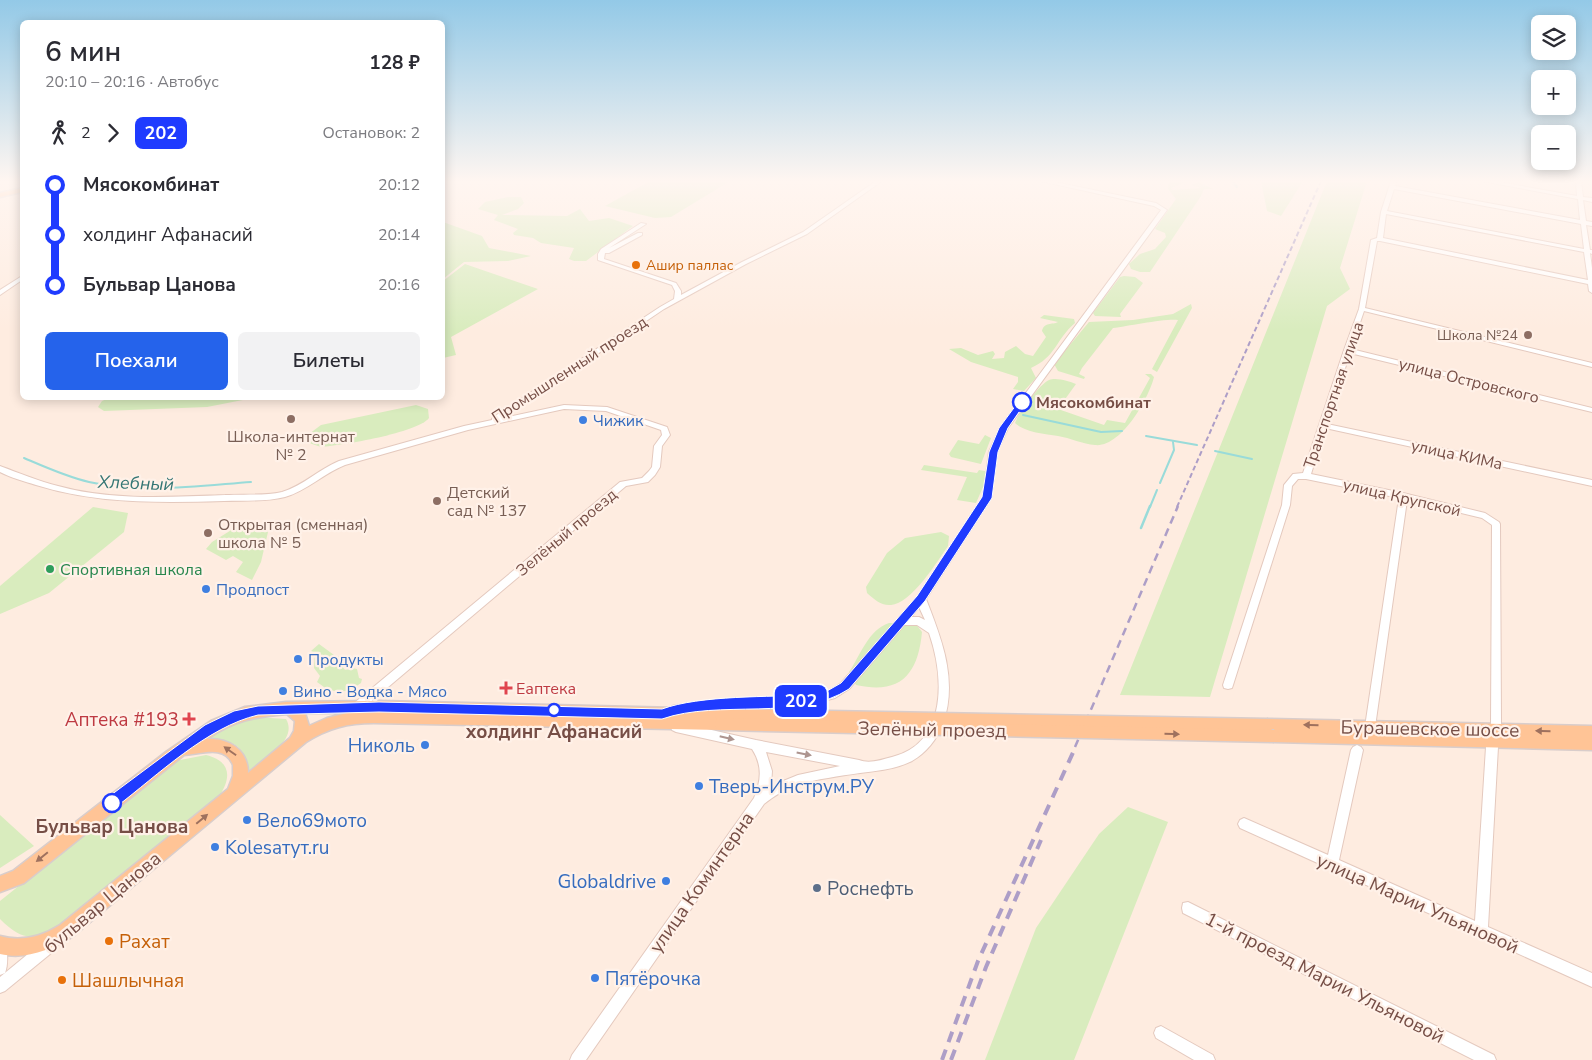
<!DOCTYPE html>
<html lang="ru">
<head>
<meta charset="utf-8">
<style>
	body { margin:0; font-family:"Nunito Sans",sans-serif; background:#f2f2f3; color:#2b2b33; height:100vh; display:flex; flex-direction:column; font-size:19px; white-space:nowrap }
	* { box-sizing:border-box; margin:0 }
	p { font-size:16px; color:#7c7c81 }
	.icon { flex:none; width:28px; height:28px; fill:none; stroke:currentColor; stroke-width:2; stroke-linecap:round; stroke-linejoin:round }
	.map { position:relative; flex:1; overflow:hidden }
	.drawer { position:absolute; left:20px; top:20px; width:425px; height:380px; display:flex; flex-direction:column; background:#fff; border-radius:8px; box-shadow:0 2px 12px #0003 }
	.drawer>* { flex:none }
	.badge { padding:0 10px; border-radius:8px; font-size:18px; line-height:32px }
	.fabs { position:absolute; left:1531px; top:15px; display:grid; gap:10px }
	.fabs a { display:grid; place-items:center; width:45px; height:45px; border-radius:8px; background:#fff; box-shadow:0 2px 12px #0003; font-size:25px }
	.map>.badge { position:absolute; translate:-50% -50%; box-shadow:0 0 0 2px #fff }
	.legs { display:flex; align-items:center; gap:8px; height:55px; padding:0 25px; font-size:16px }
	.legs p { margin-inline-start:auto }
	.overview { display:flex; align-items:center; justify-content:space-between; height:85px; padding:0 25px }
	h1 { font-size:28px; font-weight:600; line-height:38px }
	.action { display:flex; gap:10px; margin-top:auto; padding:10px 25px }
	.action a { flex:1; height:58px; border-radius:8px; background:#2563eb; color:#fff; font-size:20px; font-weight:600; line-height:58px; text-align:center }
	.action a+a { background:#f2f2f3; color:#2b2b33 }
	ul { padding:0 25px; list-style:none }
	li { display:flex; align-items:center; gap:18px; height:50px; font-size:19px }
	li i { display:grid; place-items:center; width:8px; height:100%; margin:0 6px; background:currentColor }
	li i::after { content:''; width:12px; height:12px; margin:-6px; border:4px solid; border-radius:50%; background:#fff }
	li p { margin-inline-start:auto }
	li:first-child i { background:linear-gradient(#0000 50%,currentColor 0) }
	li:last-child i { background:linear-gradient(currentColor 50%,#0000 0) }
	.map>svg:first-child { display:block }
</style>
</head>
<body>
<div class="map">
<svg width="1592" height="1060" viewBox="0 0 1592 1060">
	<rect width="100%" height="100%" fill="#feece0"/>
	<g fill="#d9ecbe">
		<polygon points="650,181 730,181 671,217 655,218 605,206"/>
		<polygon points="1169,181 1188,181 1171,188 1172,190 1201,188 1191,185 1199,182 1213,189 1204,189 1201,196 1150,272 1140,272 1131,269 1129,264 1140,254 1155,249 1166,237 1165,233 1155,229 1176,199 1168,189"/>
		<polygon points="1261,181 1303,181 1281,216 1267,211"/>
		<polygon points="1327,181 1367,181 1340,268 1350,289 1327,306 1210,697 1120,695"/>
		<polygon points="508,197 521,197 524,203 518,209 502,215 567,216 580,209 589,221 609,218 633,226 586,261 574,261 569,259 574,248 541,243 533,238 514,235 513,233 518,229 494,220 498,215 478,209 485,202"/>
		<polygon points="443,222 482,236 489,248 531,256 508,261 464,262 443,279"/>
		<polygon points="465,264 538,289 451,337 456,355 443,358 443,281"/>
		<polygon points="1124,276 1135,277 1143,283 1120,314 1121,317 1095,316 1093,313 1120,277"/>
		<path d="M1191,304L1192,308L1157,372L1152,369L1178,320C1167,318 1128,326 1113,328L1082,368L1079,374L1085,377L1084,379L1058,371L1054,364L1089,322L1133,320L1173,314Z"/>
		<path d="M1044,315L1074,319L1075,323C1056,339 1056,357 1031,368L1036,378L1024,391L1013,389L1018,382V377L971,362L949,349L961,348L978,355L993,351L995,354L992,359L1004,358L1005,352L1016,346L1025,354L1033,356L1046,337L1042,331C1044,322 1052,325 1058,322L1040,318Z"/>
		<path d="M1145,374H1151L1154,377C1149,398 1121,448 1095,445C1083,444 1070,438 1058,436C1045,434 1024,432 1015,423C1019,412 1039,385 1049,380C1056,377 1069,381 1076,384L1058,409L1104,425L1107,420L1125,423L1150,378Z"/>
		<polygon points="109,398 253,398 207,407 104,411 98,407 102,401"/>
		<path d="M416,405L428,409L429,418C417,433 343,445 321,447L309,443L307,439L309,434L321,425Z"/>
		<polygon points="985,435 991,438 981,464 951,457 949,454 958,440 979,444"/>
		<polygon points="924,465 977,473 979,470 985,471 987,478 976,503 957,500 967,477 921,470"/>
		<polygon points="93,507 128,513 124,532 49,593 0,614 0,586"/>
		<polygon points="246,521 268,532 261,562 252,580 236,572 243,562 233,556 226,560 206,549 212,542"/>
		<path d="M941,532L949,536L948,546C937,562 911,604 891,605C881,606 874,599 867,593L866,587L887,553L905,538Z"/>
		<path d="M889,623H915L922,632C918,674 901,695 856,685L849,672C860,656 868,630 889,623Z"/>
		<path d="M319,644L334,655L343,658L342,666L345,670L352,668L357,669L359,678L362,679L361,683C345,695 342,690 324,691V687L317,682L320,676L314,668L315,653L311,651Z"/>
		<path d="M255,717L286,719C299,741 261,760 246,773C244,739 233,743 204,740L215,732Z"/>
		<path d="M206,755C230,761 232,776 220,795L59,928C32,941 21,940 0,919V901L175,761Z"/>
		<polygon points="1128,807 1168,822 1074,1060 985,1060 1036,928 1099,834"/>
		<polygon points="0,815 34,846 0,868"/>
	</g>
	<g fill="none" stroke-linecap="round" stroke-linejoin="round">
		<g stroke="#99dbd9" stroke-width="2">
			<polyline points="1232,181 1237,187"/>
			<polyline points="1023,415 1101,432 1122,431"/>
			<polyline points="1146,436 1197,445"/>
			<polyline points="1215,451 1252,459"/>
			<path d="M24,458C45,467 67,477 89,482C142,494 198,486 251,482"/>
			<polyline points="1160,483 1174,450 1173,442"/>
			<polyline points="1150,507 1157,490"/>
		</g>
		<polyline stroke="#99dbd9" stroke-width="2.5" points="1141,528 1150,506"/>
		<g stroke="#e4c9be" stroke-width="2">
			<g id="minor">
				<path d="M876,181H882L807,234L746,264L664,309L503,418L564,405L607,407L667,427L670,435L662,446L660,467L655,475L648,482L626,486L361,710L357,711L353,710L352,707L353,704L620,482L642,478L649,471L652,467L654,446L662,435L661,430L606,411L564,409L468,430L345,465C324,473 307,491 285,497C266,502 244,500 224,501C160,503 97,504 36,485C24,481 11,478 0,472V466C19,473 38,481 58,486C112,501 170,497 225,495C242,494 266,496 282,492C303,486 319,469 339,461L464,426L492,420V418L660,307L674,299L675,291L672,285L598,260V254L601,249L641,223L646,224L609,248L638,233H642V235L609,253H605L604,259L676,283L681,291V295L742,262L803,232Z"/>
				<path d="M1040,181H1050L1156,203L1167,210L1008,428L997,452L991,498L926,599C942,640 958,680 943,724C937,739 926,753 912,761C896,769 877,771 860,773C839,776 817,779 797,785C785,789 774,796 764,804L586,1060H570L572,1055L754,798C761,781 763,766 752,749L676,732L672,730L671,727L672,724L676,722L756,740L859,760C869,764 881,760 892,757C948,743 944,676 929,633L917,625H904L849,689L835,698L813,704L676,713L672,712L671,709L672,706L676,705L813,696L828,692L841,683L918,597L983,498L989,452L1000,428L1161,210L1154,206ZM919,607L925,620L919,617H911ZM766,752L840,766L798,775L771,786L772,771Z"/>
				<path d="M1391,181H1396L1395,186L1580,220L1578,199L1482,181H1494L1577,196L1576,181H1581L1583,197L1592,198V202L1583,200L1586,221L1592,222V226L1586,225L1590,250H1592V254L1590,253L1592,268V293L1589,291L1588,284L1380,241H1377L1365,308L1592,363V367L1364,311L1351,349L1592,408V412L1350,353L1327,424L1592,480V486L1325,428L1311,474L1403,493L1485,513L1499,522L1500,524L1501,725L1504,730L1503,733C1496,736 1493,732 1491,726L1492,525L1482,518L1407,500L1375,727L1374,730L1370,732L1366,730L1365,727L1399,498L1306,479H1298L1292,486L1290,505L1233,685L1232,688L1228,689L1224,688L1223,685L1282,505L1284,485L1293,474L1303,473L1344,350L1359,309L1371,240L1377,238L1381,212ZM1394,189L1581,224L1584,249L1387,211ZM1386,214L1584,252L1588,280L1383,238Z"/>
				<polygon points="22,276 22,280 0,295 0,290"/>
				<polygon points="1489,736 1493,738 1498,747 1488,927 1592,973 1592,987 1240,828 1238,824 1240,820 1244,818 1328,855 1351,750 1353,747 1357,745 1361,747 1363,750 1339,860 1475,921 1486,747 1483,741 1485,738"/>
				<polygon points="1188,902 1494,1055 1496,1060 1474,1060 1183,913 1182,908 1183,903"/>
				<polygon points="50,938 55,940 57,945 55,950 5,991 0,993 0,977 45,940"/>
				<path d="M0,942L5,944C8,952 8,965 5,973L0,975Z"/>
				<polygon points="1161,1026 1213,1055 1215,1060 1194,1060 1156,1038 1154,1033 1156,1028"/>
			</g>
		</g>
		<g stroke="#d9cdcb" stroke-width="3">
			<g id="major">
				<polygon points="22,188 22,192 0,197 0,193"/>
				<path d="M379,701L721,709L726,711L728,715L725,719L728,724L726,728L721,730L374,723C348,723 328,728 306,742L72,937C50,950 26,960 0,954V936C22,942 41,937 60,925L228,789L233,776V765C225,744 201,754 184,755L24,883L0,892V876L13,871L166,752L211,721L245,707L286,702ZM305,713H347L327,718L309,726ZM287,714L295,721L294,731L290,738L248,773C248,749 228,738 207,739C234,720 254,717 287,714Z"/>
				<polygon points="1268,719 1592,726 1592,750 1274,742 1269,740 1267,736 1271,731 1263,729 1261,725 1263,721"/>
			</g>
		</g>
		<use href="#minor" fill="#fff" fill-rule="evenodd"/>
		<use href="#major" fill="#ffc496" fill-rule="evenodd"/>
		<polyline stroke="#ad9ec7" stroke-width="2" stroke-dasharray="5 3" stroke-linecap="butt" points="1177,507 1321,181"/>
		<polyline stroke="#ad9ec7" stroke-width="2.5" stroke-dasharray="8 5.5" stroke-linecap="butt" points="1075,747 1178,506"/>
		<g stroke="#ad9ec7" stroke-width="4" stroke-dasharray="11 8" stroke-linecap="butt">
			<polyline points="942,1060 978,961 1076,746"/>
			<polyline points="951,1060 986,967 1041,840"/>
		</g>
		<g stroke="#d9cdcb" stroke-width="15" stroke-linecap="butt">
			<g id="major-bridge">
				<polyline points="721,715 1268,725"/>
				<polyline points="721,724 1274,736"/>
			</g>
		</g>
		<use href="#major-bridge" stroke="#ffc496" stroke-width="12"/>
	</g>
	<defs><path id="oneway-solid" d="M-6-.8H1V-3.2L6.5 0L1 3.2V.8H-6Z" transform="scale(1.25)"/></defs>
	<g fill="#9f715e">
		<use href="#oneway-solid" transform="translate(1311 725) rotate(-179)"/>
		<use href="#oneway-solid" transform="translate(1543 731) rotate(-179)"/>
		<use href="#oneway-solid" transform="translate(1172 734) rotate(1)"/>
		<use href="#oneway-solid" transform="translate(230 751) rotate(-145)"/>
		<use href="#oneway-solid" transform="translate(202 819) rotate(-40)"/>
		<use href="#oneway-solid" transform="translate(42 857) rotate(141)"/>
	</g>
	<g fill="#ad9590">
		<use href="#oneway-solid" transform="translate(727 738) rotate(13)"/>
		<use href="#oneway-solid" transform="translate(804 754) rotate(11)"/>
	</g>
	<linearGradient id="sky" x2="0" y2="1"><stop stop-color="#93c9e7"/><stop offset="0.55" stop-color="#fff6f1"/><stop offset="1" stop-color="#fff6f1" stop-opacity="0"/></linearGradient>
	<rect width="1592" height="330" fill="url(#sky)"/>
	<path fill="#1f3bff" stroke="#fff" d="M1019,401L1026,402L1008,428L998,452L992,498L925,601L849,689C799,722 719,699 662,719L379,712L258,715C207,727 158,775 116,807H107L105,803L107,798L205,725L234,711L258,706L379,702L662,709C700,695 770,697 813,695L827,691L841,683L917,596L982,497L989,452L999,428Z"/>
	<g fill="#e8710a" stroke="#fff1e8" stroke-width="2">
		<circle cx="636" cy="265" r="5"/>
		<circle cx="109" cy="941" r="5"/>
		<circle cx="62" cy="980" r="5"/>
	</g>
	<g fill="#8d6e63" stroke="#fff1e8" stroke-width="2">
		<circle cx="1528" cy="335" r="5"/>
		<circle cx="291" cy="419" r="5"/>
		<circle cx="437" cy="501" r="5"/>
		<circle cx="208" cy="533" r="5"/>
	</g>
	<g fill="#fff" stroke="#1f3bff" stroke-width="2.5">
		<circle cx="1022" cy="402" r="9"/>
		<circle cx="554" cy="710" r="6"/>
		<circle cx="112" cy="803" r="9"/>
	</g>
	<g fill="#3f7fe0" stroke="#fff1e8" stroke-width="2">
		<circle cx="583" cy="420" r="5"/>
		<circle cx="206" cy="589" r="5"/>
		<circle cx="298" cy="659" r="5"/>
		<circle cx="283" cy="691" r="5"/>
		<circle cx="425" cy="745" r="5"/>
		<circle cx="699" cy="786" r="5"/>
		<circle cx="247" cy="820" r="5"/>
		<circle cx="215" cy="847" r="5"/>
		<circle cx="666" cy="881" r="5"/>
		<circle cx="595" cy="978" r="5"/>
	</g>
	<circle fill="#2e9e5b" stroke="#fff1e8" stroke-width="2" cx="50" cy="569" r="5"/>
	<g fill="#e0444e" stroke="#fff1e8" stroke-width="2">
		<path d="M503.5 680.5h5v5h5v5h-5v5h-5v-5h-5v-5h5z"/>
		<path d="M186.5 711.5h5v5h5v5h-5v5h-5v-5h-5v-5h5z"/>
	</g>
	<circle fill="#5c6f8a" stroke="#fff1e8" stroke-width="2" cx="817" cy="888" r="5"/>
	<g text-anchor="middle" stroke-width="4.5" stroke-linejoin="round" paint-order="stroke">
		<g font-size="14" fill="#c56008" stroke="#fff1e8" text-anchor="start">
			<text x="646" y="270">Ашир паллас</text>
		</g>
		<g font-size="14" fill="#785e54" stroke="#fff1e8" text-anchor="end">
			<text x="1518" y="340">Школа №24</text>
		</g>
		<g font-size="16" fill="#764e46" stroke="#fff1e8">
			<text transform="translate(569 369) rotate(-33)" y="6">Промышленный проезд</text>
			<text transform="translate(1469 380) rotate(14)" y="6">улица Островского</text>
			<text transform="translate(1333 395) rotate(-71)" y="6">Транспортная улица</text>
			<text transform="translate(1457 454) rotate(12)" y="6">улица КИМа</text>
			<text transform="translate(1402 497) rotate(13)" y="6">улица Крупской</text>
			<text transform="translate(566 532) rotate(-40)" y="6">Зелёный проезд</text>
		</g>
		<g font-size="16" font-weight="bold" fill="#764e46" stroke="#fff1e8" text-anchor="start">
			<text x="1036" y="408">Мясокомбинат</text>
		</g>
		<g font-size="16" fill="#366cbe" stroke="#fff1e8" text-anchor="start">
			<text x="593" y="426">Чижик</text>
			<text x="216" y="595">Продпост</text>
			<text x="308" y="665">Продукты</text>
			<text x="293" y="697">Вино - Водка - Мясо</text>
		</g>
		<g font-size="16" fill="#785e54" stroke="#fff1e8" text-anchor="start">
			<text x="291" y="442" text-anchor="middle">Школа-интернат<tspan x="291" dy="18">№ 2</tspan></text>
			<text x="447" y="498">Детский<tspan x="447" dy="18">сад № 137</tspan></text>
			<text x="218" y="530">Открытая (сменная)<tspan x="218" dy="18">школа № 5</tspan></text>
		</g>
		<g font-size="16" fill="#27864d" stroke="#fff1e8" text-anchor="start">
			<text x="60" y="575">Спортивная школа</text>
		</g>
		<g font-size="16" fill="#be3a42" stroke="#fff1e8" text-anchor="start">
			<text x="516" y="694">Еаптека</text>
		</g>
		<g font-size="18" font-style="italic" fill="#357674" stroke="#fff1e8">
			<text transform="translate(136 483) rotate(2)" y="6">Хлебный</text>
		</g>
		<g font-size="19" fill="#be3a42" stroke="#fff1e8" text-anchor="end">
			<text x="179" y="726">Аптека #193</text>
		</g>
		<g font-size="19" fill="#764e46" stroke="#fff1e8">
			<text transform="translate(1430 728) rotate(1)" y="7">Бурашевское шоссе</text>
			<text transform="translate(932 729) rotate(1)" y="7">Зелёный проезд</text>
			<text transform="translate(701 882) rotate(-55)" y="7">улица Коминтерна</text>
			<text transform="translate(102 902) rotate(-40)" y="7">бульвар Цанова</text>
			<text transform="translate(1418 903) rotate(24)" y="7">улица Марии Ульяновой</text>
			<text transform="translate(1325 977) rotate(27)" y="7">1-й проезд Марии Ульяновой</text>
		</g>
		<g font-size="19" font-weight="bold" fill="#764e46" stroke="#fff1e8">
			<text x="554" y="738">холдинг Афанасий</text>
			<text x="112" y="833">Бульвар Цанова</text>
		</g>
		<g font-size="19" fill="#366cbe" stroke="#fff1e8" text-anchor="start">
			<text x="415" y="752" text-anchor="end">Николь</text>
			<text x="709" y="793">Тверь-Инструм.РУ</text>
			<text x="257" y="827">Вело69мото</text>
			<text x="225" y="854">Kolesaтут.ru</text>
			<text x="656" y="888" text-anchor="end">Globaldrive</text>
			<text x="605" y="985">Пятёрочка</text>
		</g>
		<g font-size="19" fill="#4e5e75" stroke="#fff1e8" text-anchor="start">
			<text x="827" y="895">Роснефть</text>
		</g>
		<g font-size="19" fill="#c56008" stroke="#fff1e8" text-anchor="start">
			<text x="119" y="948">Рахат</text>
			<text x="72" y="987">Шашлычная</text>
		</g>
	</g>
</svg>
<div class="fabs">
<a><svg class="icon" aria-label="layers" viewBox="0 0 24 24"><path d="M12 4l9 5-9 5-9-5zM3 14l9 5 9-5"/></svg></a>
<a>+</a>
<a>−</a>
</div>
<b class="badge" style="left:801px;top:701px;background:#1f3bff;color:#fff">202</b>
<section class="drawer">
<div class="overview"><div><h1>6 мин</h1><p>20:10 – 20:16 · Автобус</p></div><b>128 ₽</b></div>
<div class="legs"><svg class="icon" aria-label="walk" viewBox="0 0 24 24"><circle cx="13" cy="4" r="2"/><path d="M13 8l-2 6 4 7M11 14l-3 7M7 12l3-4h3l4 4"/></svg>2<svg class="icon" aria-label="forward" viewBox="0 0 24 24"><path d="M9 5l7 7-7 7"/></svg><b class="badge" style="background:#1f3bff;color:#fff">202</b><p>Остановок: 2</p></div>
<ul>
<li><i style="color:#1f3bff"></i><b>Мясокомбинат</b><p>20:12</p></li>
<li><i style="color:#1f3bff"></i><span>холдинг Афанасий</span><p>20:14</p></li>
<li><i style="color:#1f3bff"></i><b>Бульвар Цанова</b><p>20:16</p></li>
</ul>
<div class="action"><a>Поехали</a><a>Билеты</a></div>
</section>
</div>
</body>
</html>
